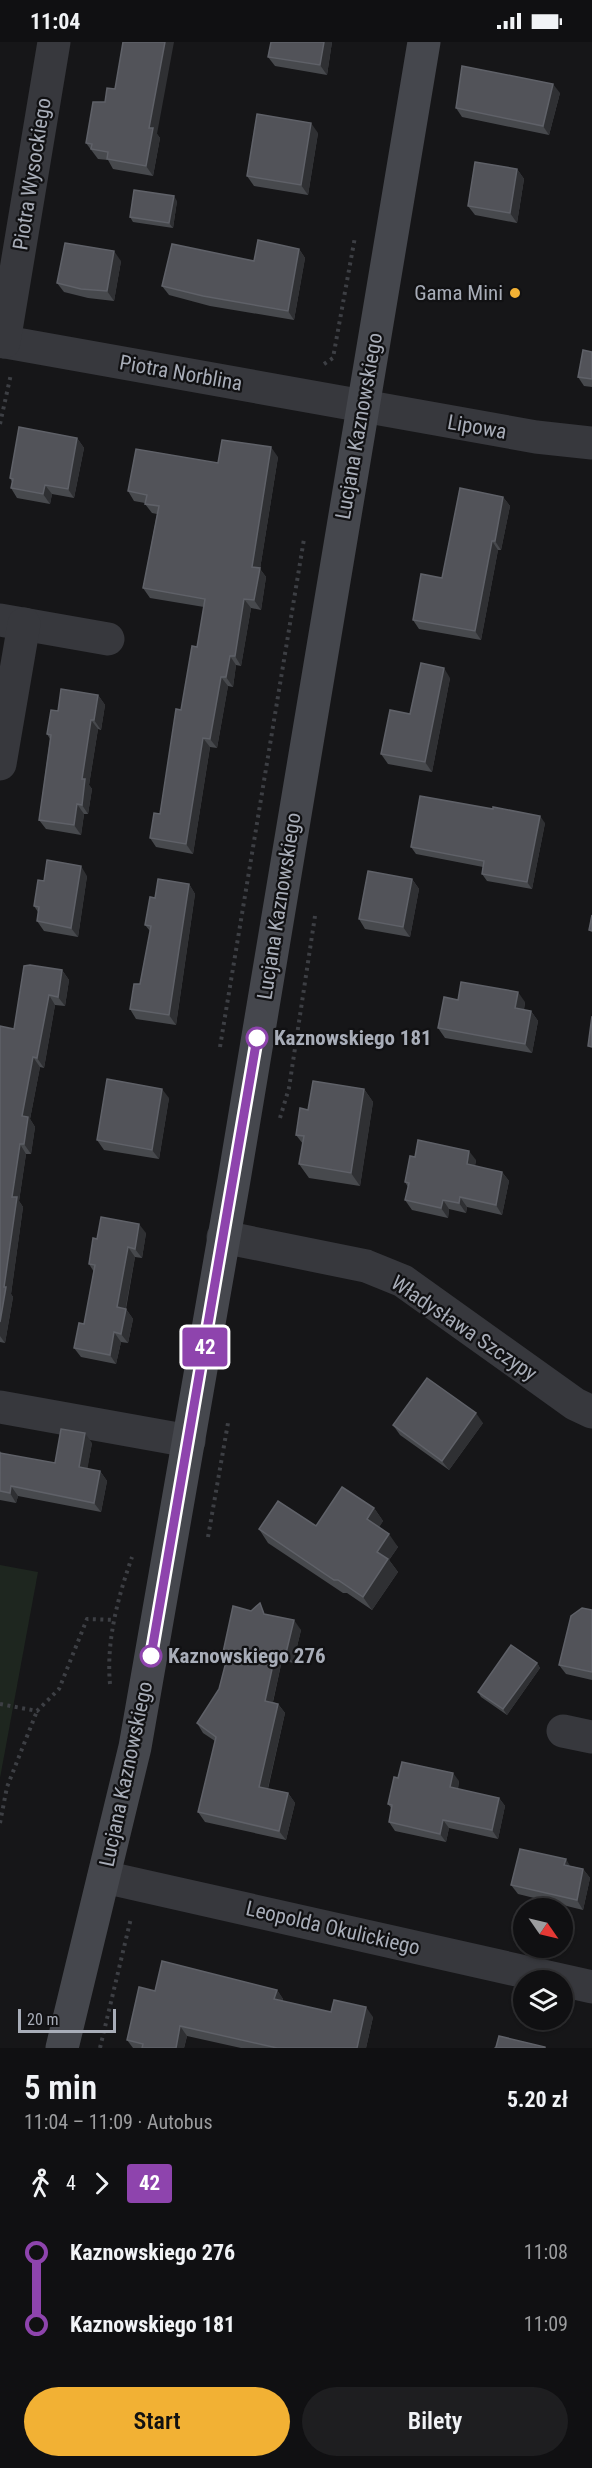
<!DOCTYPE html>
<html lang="pl">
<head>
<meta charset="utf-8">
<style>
	body { margin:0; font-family:"Roboto Condensed",sans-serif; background:#1e1e20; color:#f1f3f6; height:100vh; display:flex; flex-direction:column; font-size:22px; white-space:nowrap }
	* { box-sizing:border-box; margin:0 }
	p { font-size:20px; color:#9c9d9f }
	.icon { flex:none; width:33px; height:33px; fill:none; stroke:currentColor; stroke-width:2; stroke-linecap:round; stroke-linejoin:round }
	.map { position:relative; height:2006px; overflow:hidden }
	.panel { display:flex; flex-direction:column; background:#101012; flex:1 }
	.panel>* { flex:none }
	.badge { padding:0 12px; border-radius:4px; font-size:21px; line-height:39px }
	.needle { width:39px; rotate:124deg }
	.fabs { position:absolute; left:513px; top:1856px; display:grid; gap:12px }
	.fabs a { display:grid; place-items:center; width:60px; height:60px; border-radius:50%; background:#101012; box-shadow:0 2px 4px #0004,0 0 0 2px #303032; font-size:30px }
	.scale { position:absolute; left:18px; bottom:15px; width:98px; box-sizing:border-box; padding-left:6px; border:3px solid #a8adb8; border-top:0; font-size:16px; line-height:21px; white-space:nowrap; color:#a8adb8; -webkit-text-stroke:4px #111113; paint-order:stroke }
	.map>.badge { position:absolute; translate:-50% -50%; box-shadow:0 0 0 3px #fff }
	.legs { display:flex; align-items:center; gap:9px; height:66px; padding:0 24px; font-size:20px }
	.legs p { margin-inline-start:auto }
	.summary { display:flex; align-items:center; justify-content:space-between; height:102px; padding:0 24px }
	h1 { font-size:33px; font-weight:600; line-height:45px }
	.primary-button { display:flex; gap:12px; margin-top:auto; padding:12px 24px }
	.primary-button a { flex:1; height:69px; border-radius:36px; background:#f2b134; color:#111; font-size:24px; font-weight:600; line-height:69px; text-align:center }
	.primary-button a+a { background:#1e1e20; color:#f1f3f6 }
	ul { padding:0 24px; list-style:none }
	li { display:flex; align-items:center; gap:21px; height:72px; font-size:22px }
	li i { display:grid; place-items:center; width:9px; height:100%; margin:0 8px; background:currentColor }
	li i::after { content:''; width:15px; height:15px; margin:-8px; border:4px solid; border-radius:50%; background:#101012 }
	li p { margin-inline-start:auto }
	li:first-child i { background:linear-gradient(#0000 50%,currentColor 0) }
	li:last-child i { background:linear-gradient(currentColor 50%,#0000 0) }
	.status { display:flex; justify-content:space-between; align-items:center; height:42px; padding:0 30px; background:#101012; direction:ltr }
	.status svg { height:16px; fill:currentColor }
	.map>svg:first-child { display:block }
</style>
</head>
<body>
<div class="status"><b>11:04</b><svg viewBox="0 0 49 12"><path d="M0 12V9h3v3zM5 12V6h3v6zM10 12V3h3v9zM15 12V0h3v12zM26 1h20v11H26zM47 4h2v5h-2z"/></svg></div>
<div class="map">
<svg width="592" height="2006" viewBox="0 0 592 2006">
	<rect width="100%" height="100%" fill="#161618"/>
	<polygon fill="#1e261f" points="0,1523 38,1530 0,1736"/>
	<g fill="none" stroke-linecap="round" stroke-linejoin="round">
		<g stroke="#3d3f44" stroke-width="4" stroke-dasharray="3 4.5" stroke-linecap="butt">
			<polyline points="324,322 333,316 355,195"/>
			<polyline points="0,382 11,332"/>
			<polyline points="220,1005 304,497"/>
			<polyline points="280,1076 289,1046 315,874"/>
			<polyline points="208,1495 228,1381"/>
			<path d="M110,1642C106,1599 118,1555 132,1515"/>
			<polyline points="0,1662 37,1669 59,1647 87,1577 115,1578"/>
			<polyline points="0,1781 7,1745 37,1669"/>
			<polyline points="100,2006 131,1876"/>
		</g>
		<g stroke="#37383d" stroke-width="33">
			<polyline points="0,299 536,395 592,401"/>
			<polyline points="4,300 54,0"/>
			<polyline points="0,578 108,597"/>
			<polyline points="0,722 24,582"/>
			<polyline points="223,1195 366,1224 403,1239 575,1362 592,1370"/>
			<polyline points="0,1365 189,1399"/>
			<polyline points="563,1689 592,1695"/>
			<polyline points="104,1835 592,1945"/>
		</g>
		<polyline stroke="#45474d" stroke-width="33" points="62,2006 135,1705 234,1138 424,0"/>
	</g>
	<g fill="#47494d">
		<polygon points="332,0 327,33 275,24 268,15"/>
		<polygon points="560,51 549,93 462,75 456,66"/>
		<polygon points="318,91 308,153 254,144 247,134"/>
		<polygon points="157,92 160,96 153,134 113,127 108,118 98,117 86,101"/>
		<polygon points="517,127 524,137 517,181 475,173 468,164"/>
		<polygon points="177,159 173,186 133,180 130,175"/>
		<polygon points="299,207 305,216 294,278 210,264 169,253 162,244"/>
		<polygon points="121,219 114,259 88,256 64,250 57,241"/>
		<polygon points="592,310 592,345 584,344 578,335"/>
		<polygon points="77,396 84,406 74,456 52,452 50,462 17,456 11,446 12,440 10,436"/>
		<polygon points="278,415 260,527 266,535 261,568 251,566 241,624 236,623 233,645 228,644 217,706 210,705 193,812 156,805 150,796 160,772 181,668 197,605 204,565 150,556 143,546 157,472 152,471 145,462 145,461 134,459 128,449 218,421"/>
		<polygon points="503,455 510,464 501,508 498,508 481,598 419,587 413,578"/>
		<polygon points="450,636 432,730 388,722 381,712 410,672"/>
		<polygon points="98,653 105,663 101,688 98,687 89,743 92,747 88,772 84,772 81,793 46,787 39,778 50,697 47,692 58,669"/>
		<polygon points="545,781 532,847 487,839 482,832 483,825 416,812 411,805"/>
		<polygon points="87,834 78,895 44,889 37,879 38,870 34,864 44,839"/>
		<polygon points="412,837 419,847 410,895 365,887 359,877"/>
		<polygon points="189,842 195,852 176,983 136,977 130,967 140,942 150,889 145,883 155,856"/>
		<polygon points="62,928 69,938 65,964 55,963 44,1026 40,1025 30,1077 35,1085 31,1112 26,1112 19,1159 23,1165 11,1252 13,1255 5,1301 0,1300 0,984 14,987"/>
		<polygon points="525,960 524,968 531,969 538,979 532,1011 445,996 438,986"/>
		<polygon points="364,1047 373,1060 360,1144 309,1136 299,1122 303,1102 296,1093 308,1068"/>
		<polygon points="169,1056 159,1117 104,1108 97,1098"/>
		<polygon points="415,1115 476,1118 475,1124 502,1130 509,1139 502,1173 467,1165 466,1171 449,1167 448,1176 412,1168 405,1158 408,1145 405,1140"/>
		<polygon points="146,1191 142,1216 135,1215 126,1267 133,1277 128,1301 121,1300 116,1322 81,1315 74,1306 84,1282 94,1230 89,1222 97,1197"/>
		<polygon points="483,1381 449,1428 400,1393 393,1383"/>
		<polygon points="92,1401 87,1427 100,1429 107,1439 101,1470 18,1454 16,1461 0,1458 0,1409 2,1412 55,1421"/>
		<polygon points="374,1466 383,1479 379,1485 398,1505 389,1518 398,1530 372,1568 347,1551 343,1551 268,1501 259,1487 316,1484"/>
		<polygon points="592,1568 592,1638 566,1632 559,1623"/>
		<polygon points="267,1573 301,1588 293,1621 282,1618 273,1660 278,1662 285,1671 268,1747 288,1751 295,1761 286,1798 205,1780 198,1770 215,1699 203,1691 197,1681 219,1647 226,1620 222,1615"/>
		<polygon points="537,1621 540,1626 507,1673 481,1655 478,1650"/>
		<polygon points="398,1736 459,1739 458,1747 499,1756 505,1764 498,1797 449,1786 446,1800 395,1789 389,1780 392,1767 388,1762"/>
		<polygon points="571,1824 583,1827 590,1836 583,1868 518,1852 511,1843"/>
		<polygon points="277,1948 283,1957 283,1959 331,1970 373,1975 366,2006 241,2006 187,1994 184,2006 133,2006 127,1998 155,1949"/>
	</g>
	<g fill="#2f3033">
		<polygon points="165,0 174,0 157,92 160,96 153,134 146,124 149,86"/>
		<polygon points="324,0 332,0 327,33 320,23"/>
		<polygon points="553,42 560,51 549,93 543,84"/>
		<polygon points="311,81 318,91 308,153 301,143"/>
		<polygon points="517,127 524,137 517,181 510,171"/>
		<polygon points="174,154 177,159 173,186 169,181"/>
		<polygon points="299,207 305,216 294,278 288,269"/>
		<polygon points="114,209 121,219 114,259 107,249"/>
		<polygon points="77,396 84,406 74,456 68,447"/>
		<polygon points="271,405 278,415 260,527 266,535 261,568 254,558 252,525"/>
		<polygon points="45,443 52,452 50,462 43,452"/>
		<polygon points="503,455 510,464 501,508 495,499"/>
		<polygon points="492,499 498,508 481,598 475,589"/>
		<polygon points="244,557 251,566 241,624 235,614"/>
		<polygon points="230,614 236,623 233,645 226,635"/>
		<polygon points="444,626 450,636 432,730 425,720"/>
		<polygon points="221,635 228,644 217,706 210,697"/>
		<polygon points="98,653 105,663 101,688 94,678"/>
		<polygon points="91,678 98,687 89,743 92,747 88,772 82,763 82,737"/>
		<polygon points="203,696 210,705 193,812 186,802"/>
		<polygon points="77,762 84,772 81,793 74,783"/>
		<polygon points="540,774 545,781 532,847 527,840"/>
		<polygon points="81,824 87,834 78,895 71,886"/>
		<polygon points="412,837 419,847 410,895 403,885"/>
		<polygon points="189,842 195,852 176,983 169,973"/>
		<polygon points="62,928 69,938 65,964 58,955"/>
		<polygon points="518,950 525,960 522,976 515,966"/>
		<polygon points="49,953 55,963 44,1026 37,1016"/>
		<polygon points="531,969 538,979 532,1011 525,1002"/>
		<polygon points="33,1015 40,1025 30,1077 35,1085 31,1112 24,1102 22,1074"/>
		<polygon points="162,1047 169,1056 159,1117 152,1108"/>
		<polygon points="364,1047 373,1060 360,1144 351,1131"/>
		<polygon points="20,1102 26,1112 19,1159 23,1165 11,1252 13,1255 5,1301 0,1294 0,1280 12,1155"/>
		<polygon points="469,1109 476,1118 473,1132 467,1122"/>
		<polygon points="502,1130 509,1139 502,1173 496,1163"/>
		<polygon points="460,1155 467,1165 466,1171 459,1161"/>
		<polygon points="443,1158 449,1167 448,1176 441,1166"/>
		<polygon points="139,1182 146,1191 142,1216 135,1207"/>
		<polygon points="128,1205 135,1215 124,1275 117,1265"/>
		<polygon points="126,1267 133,1277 128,1301 121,1292"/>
		<polygon points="114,1290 121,1300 116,1322 110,1313"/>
		<polygon points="476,1371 483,1381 449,1428 442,1419"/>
		<polygon points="85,1391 92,1401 86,1435 79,1425"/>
		<polygon points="100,1429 107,1439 101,1470 94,1461"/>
		<polygon points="11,1444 18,1454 16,1461 10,1451"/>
		<polygon points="374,1466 383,1479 376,1490 367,1477"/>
		<polygon points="389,1492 398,1505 389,1518 398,1530 372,1568 363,1555 377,1510"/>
		<polygon points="294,1578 301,1588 293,1621 286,1611"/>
		<polygon points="276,1609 282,1618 271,1668 265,1659"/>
		<polygon points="537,1621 540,1626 507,1673 503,1667"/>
		<polygon points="278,1662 285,1671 266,1754 259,1745"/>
		<polygon points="453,1731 459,1739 456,1754 450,1745"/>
		<polygon points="288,1751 295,1761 286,1798 279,1789"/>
		<polygon points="499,1756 505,1764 498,1797 492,1788"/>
		<polygon points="443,1778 449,1786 446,1800 440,1792"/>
		<polygon points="566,1817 572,1827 564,1823"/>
		<polygon points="583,1827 590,1836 583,1868 577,1858"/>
		<polygon points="277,1948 283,1957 281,1967 274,1957"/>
		<polygon points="366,1965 373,1975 366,2006 357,2006"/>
		<polygon points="180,1984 187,1994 184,2006 176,2006"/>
	</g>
	<g fill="#525359" stroke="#5f6168" stroke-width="1.5">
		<polygon points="123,0 165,0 149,86 153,86 146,124 107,117 108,110 91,107 92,102 86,101 93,60 105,60 107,46 115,47"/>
		<polygon points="271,0 324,0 320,23 268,15"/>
		<polygon points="462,24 553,42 543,84 456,66"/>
		<polygon points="257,72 311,81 301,143 247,134"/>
		<polygon points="475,120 517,127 510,171 468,164"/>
		<polygon points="134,148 174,154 169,181 130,175"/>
		<polygon points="258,198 299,207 288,269 203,254 162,244 172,202 254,219"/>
		<polygon points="65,201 114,209 107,249 81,247 57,241"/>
		<polygon points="583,308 592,310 592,337 578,335"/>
		<polygon points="19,385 77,396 68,447 45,443 43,452 11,446 13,437 10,436"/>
		<polygon points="222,398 271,405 252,525 260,526 254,558 244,557 235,614 230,614 226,635 221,635 210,697 203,696 186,802 150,796 154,771 160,772 176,667 181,668 192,604 197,605 205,557 143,546 159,464 145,462 147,453 128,449 136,407 218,421"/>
		<polygon points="460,446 503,455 495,499 492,499 475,589 413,578 421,532 442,536"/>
		<polygon points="421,621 444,626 425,720 381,712 390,668 410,672"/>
		<polygon points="61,647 98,653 94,678 91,678 82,737 85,737 82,763 77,762 74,783 39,778 51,693 47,692 51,668 58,669"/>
		<polygon points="420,754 493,767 493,765 540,774 527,840 482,832 484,819 411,805"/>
		<polygon points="47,818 81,824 71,886 37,879 39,865 34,864 38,838 44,839"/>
		<polygon points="368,829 412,837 403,885 359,877"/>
		<polygon points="158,837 189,842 169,973 130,967 134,942 140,942 151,884 145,883 150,855 155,856"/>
		<polygon points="592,873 592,889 589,888"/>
		<polygon points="30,923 62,928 58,955 49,953 37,1016 33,1015 22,1074 28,1075 24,1102 20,1102 12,1155 17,1155 4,1245 6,1245 0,1280 0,984 14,987 24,924"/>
		<polygon points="461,940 518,950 515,966 531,969 525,1002 438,986 444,955 458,958"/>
		<polygon points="592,974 592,1005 588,1004"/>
		<polygon points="107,1037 162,1047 152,1108 97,1098"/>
		<polygon points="313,1039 364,1047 351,1131 299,1122 304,1094 296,1093 300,1066 308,1068"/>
		<polygon points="418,1098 469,1109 467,1122 502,1130 496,1163 460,1155 459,1161 443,1158 441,1166 405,1158 409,1141 405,1140 410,1114 415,1115"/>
		<polygon points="101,1175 139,1182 135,1207 128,1205 117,1265 126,1267 121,1292 114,1290 110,1313 74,1306 79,1281 84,1282 95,1223 89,1222 93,1196 97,1197"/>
		<polygon points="427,1336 476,1371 442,1419 393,1383"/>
		<polygon points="61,1387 85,1391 79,1425 100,1429 94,1461 11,1444 10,1451 0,1449 0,1411 55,1421"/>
		<polygon points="342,1445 374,1466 367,1477 389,1492 377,1510 388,1517 363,1555 338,1538 334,1538 259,1487 278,1459 316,1484"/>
		<polygon points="260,1561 264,1572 294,1578 286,1611 276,1609 265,1659 278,1662 259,1745 288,1751 279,1789 198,1770 216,1695 197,1681 219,1647 227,1616 222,1615 233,1564 251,1569"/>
		<polygon points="582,1566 592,1568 592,1630 559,1623 571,1574"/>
		<polygon points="511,1603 537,1621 503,1667 478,1650"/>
		<polygon points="402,1720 453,1731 450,1745 499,1756 492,1788 443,1778 440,1792 389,1780 392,1763 388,1762 394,1735 398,1736"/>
		<polygon points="520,1807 566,1817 564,1823 583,1827 577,1858 511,1843"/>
		<polygon points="162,1919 277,1948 274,1957 331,1970 334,1958 366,1965 357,2006 277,2006 180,1984 176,2006 142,2006 143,2002 127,1998 139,1945 155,1949"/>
		<polygon points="499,1994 545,2005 545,2006 495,2006 496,2005"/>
	</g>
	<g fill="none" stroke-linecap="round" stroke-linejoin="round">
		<g stroke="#fff" stroke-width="14">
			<polyline id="line-1" points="151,1614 257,996"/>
		</g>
		<use href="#line-1" stroke="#8e44ad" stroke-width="9"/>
	</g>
	<circle fill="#f2b134" stroke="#111113" stroke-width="2" cx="515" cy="251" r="6"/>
	<g fill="#fff" stroke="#8e44ad" stroke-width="3">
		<circle cx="257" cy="996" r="10"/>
		<circle cx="151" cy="1614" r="10"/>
	</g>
	<g text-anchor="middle" stroke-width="4.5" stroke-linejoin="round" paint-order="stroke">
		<g font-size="21" fill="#a8adb8" stroke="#111113">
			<text transform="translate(32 132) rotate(-81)" y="7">Piotra Wysockiego</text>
			<text transform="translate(181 331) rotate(10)" y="7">Piotra Norblina</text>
			<text transform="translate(359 384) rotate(-80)" y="7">Lucjana Kaznowskiego</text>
			<text transform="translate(477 385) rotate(10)" y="7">Lipowa</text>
			<text transform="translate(279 864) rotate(-81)" y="7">Lucjana Kaznowskiego</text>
			<text transform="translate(464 1286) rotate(34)" y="7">Władysława Szczypy</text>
			<text transform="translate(126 1732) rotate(-78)" y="7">Lucjana Kaznowskiego</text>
			<text transform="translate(333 1886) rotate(13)" y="7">Leopolda Okulickiego</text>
		</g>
		<g font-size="21" fill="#a8adb8" stroke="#111113" text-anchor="end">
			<text x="503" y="258">Gama Mini</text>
		</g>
		<g font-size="21" font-weight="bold" fill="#a8adb8" stroke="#111113" text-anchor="start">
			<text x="274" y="1003">Kaznowskiego 181</text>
			<text x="168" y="1621">Kaznowskiego 276</text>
		</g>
	</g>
</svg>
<div class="fabs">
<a><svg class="needle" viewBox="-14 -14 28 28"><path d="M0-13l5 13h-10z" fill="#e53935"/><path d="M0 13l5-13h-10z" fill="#9c9d9f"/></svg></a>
<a><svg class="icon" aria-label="layers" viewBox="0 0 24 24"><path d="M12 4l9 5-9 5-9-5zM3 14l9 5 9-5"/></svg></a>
</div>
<div class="scale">20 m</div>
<b class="badge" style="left:205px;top:1305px;background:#8e44ad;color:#fff">42</b>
</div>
<section class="panel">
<div class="summary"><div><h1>5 min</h1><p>11:04 – 11:09 · Autobus</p></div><b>5.20 zł</b></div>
<div class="legs"><svg class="icon" aria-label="walk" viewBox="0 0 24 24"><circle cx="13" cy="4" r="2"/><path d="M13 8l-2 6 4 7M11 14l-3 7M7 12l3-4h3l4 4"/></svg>4<svg class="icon" aria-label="forward" viewBox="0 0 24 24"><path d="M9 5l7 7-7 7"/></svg><b class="badge" style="background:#8e44ad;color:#fff">42</b></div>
<ul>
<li><i style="color:#8e44ad"></i><b>Kaznowskiego 276</b><p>11:08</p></li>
<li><i style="color:#8e44ad"></i><b>Kaznowskiego 181</b><p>11:09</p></li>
</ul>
<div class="primary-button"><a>Start</a><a>Bilety</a></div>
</section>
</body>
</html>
